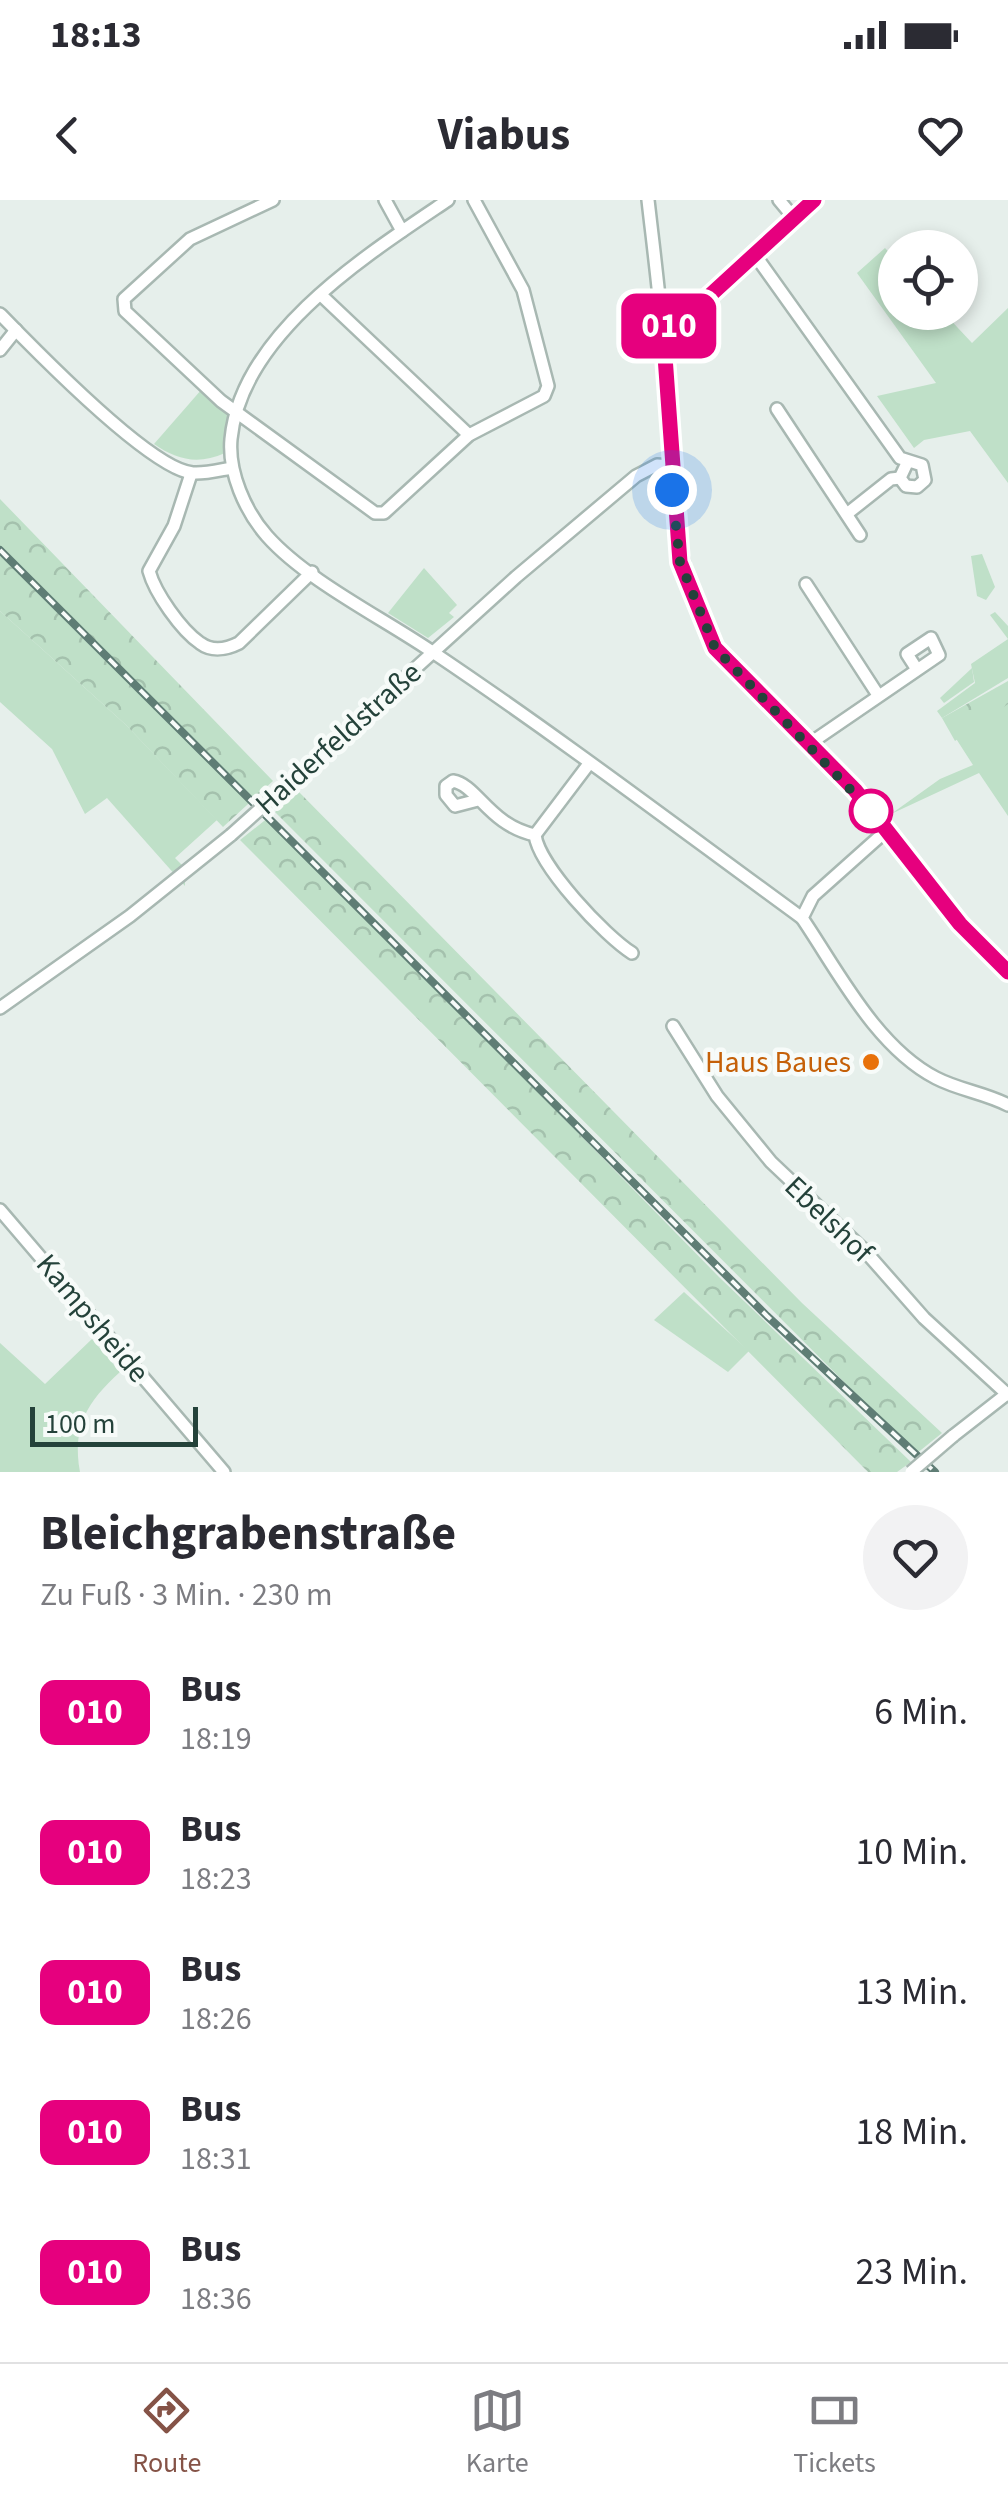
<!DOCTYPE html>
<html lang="de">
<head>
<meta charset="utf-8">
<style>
	body { margin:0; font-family:"Source Sans 3",sans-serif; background:#f2f2f3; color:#2b2b33; height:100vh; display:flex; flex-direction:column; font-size:38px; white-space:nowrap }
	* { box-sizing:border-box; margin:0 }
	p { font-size:32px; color:#7c7c81 }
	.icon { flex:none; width:55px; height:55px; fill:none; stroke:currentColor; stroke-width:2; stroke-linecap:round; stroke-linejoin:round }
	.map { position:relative; height:1272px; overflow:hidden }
	.details { display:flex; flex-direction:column; background:#fff; flex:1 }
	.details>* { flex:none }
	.badge { padding:0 20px; border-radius:15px; font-size:35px; line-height:65px }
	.buttons { position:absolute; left:878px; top:30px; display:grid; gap:20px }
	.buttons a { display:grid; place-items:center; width:100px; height:100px; border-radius:50%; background:#fff; box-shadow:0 5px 15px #0003; font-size:50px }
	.scale { position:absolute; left:30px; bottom:25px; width:168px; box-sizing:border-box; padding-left:10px; border:5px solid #24423a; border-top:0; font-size:28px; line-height:35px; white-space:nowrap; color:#24423a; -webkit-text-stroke:8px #f7fbf9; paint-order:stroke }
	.you { position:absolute; width:50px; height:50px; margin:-25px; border:8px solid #fff; border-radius:50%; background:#1a73e8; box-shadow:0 0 0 15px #1a73e833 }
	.map>.badge { position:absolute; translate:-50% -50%; box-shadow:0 0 0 5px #fff }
	.round { display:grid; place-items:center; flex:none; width:105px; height:105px; border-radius:52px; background:#f2f2f3 }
	.summary { display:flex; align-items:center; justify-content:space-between; height:170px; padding:0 40px }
	h1 { font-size:48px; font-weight:700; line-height:75px }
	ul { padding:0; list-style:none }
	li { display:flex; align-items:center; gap:30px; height:140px; padding:0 40px }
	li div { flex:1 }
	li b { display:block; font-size:38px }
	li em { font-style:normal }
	li .badge { min-width:110px; font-weight:700; text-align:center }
	.status { display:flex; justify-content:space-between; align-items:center; height:70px; padding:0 50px; background:#fff; direction:ltr }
	.status svg { height:28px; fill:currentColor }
	header { display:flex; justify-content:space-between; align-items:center; height:130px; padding:0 40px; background:#fff; font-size:45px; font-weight:700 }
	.menu { display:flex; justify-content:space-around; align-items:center; height:140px; border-top:2px solid #e1e1e2; background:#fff; font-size:28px; color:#7c7c81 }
	.menu a { display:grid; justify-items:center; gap:5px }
	.menu .selected { color:#855347 }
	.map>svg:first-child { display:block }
</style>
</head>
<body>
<div class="status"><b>18:13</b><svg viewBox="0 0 49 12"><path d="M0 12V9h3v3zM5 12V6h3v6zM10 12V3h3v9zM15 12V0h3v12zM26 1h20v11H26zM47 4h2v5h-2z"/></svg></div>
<header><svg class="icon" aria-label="back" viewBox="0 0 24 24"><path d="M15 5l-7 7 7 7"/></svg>Viabus<svg class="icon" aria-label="heart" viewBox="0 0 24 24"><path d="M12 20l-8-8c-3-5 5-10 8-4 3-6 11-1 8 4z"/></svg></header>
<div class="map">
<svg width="1008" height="1272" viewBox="0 0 1008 1272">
	<defs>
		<pattern id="forest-crowns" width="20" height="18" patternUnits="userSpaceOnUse" patternTransform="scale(2.5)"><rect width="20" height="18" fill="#bfe0c8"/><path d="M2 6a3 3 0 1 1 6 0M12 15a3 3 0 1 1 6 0" fill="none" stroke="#a4c1ad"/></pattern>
	</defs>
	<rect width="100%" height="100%" fill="#e6efeb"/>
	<g fill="#bfe0c8">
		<polygon points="885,48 895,59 895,112 944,113 972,143 1008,108 1008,283 970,231 924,240 914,248 877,196 936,183 857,73"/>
		<path d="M202,189L228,213L225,253C198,265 177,260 154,244Z"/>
		<polygon points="982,354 995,387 986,400 977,396 971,356"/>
		<polygon points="424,368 457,405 449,413 454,417 428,438 388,413"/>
		<polygon points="0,411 126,525 217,620 175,658 185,668 185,686 107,598 85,614 52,549 0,502"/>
		<polygon points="995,412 1008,426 1008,478 942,518 937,511 975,483 971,464 1008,439 990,415"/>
		<polygon points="972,468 974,482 944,503 940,498"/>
		<polygon points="1008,488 1008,616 979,573 891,614 940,579 973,565 946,523"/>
		<polygon points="684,1092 749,1151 728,1172 654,1120"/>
		<path d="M92,1139L120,1172C87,1202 72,1226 80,1272H0V1143L45,1184Z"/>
	</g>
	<g fill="url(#forest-crowns)">
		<polygon points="0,299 273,581 223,627 126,525 0,411"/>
		<polygon points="1008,481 1008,504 955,541 942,518"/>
		<polygon points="299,592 802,1103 942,1233 916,1254 275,612"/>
		<polygon points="269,617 719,1077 911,1262 897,1272 868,1272 240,640"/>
	</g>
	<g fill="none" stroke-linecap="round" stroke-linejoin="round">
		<g stroke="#a8b8b2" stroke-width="16">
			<g id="minor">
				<polyline points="273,0 190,39 124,99 125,111 221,201 375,313 384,313 469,235 544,196 548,186 523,90 474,0"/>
				<polyline points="385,0 402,31"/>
				<path d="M448,0C368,54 241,134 231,239C228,272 245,311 267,336C307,381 383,418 434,453C559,537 680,629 802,718"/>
				<path d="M648,0C655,61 663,123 667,185C674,286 667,353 715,448L855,590L969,734L1008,772"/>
				<polyline points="779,0 794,18"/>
				<polyline points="755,55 900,258 922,265 925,280 917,287 906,286 900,278 907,263"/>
				<polyline points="321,95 469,235"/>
				<path d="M0,114C32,147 151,270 193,273C205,274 220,270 232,268"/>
				<polyline points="663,129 682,121 814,0"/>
				<polyline points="0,150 16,130"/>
				<polyline points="777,209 860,335"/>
				<path d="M191,274L174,326L149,371C155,393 181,430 200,443C212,452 227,449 239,443L312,372"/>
				<polyline points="848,313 891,279 900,278"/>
				<polyline points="806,384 878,495"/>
				<polyline points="809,544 939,455 931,438 907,454 916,468"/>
				<polyline points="290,582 516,377 636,276 657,265 671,266"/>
				<path d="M478,600L455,606L446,595V586L453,581C477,585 489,625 535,635C539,666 605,736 632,753"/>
				<path d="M887,630L813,696L802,718C838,771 876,847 936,878C959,890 985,893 1008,905"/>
				<polyline points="535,635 588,565"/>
				<polyline points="0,808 130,716 231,635"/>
				<polyline points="673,826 717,896 771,962 865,1051 924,1118 1008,1195"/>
				<polyline points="0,1010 224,1272"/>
				<polyline points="953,1236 1008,1193"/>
			</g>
		</g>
		<use href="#minor" stroke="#fff" stroke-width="11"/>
		<g stroke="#5f7d75" stroke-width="8">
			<polyline id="rail" points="0,350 767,1116 935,1272"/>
		</g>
		<use href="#rail" stroke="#f7fbf9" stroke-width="4" stroke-dasharray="11" stroke-linecap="butt"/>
		<g stroke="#a8b8b2" stroke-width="16" stroke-linecap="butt">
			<g id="minor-bridge">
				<polyline points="231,635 290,582"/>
				<polyline points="911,1272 953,1236"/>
			</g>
		</g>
		<use href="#minor-bridge" stroke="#fff" stroke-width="11"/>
	</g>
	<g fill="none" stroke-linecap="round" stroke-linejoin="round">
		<g stroke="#fff" stroke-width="22">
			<polyline id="line" points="814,0 682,121 663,129 680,362 715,448 855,590 960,724 1008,772"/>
		</g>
		<use href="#line" stroke="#e6007e" stroke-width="15"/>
		<polyline stroke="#24423a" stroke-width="10" stroke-dasharray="0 18" points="672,290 680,362 715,448 871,611"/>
	</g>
	<circle fill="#fff" stroke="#e6007e" stroke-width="5" cx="871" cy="611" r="20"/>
	<circle fill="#e8710a" stroke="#f7fbf9" stroke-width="4" cx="871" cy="862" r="10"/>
	<g text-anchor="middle" stroke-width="9" stroke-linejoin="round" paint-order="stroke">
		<g font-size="30" fill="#24423a" stroke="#f7fbf9">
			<text transform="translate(338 538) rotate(-42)" y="10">Haiderfeldstraße</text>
			<text transform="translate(829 1019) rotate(44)" y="10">Ebelshof</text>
			<text transform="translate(93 1118) rotate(50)" y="10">Kampsheide</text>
		</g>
		<g font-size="30" fill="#c56008" stroke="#f7fbf9" text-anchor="end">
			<text x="851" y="872">Haus Baues</text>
		</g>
	</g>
</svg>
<div class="buttons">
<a><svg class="icon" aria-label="locate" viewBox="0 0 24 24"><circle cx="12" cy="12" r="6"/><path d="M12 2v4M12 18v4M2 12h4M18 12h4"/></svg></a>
</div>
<div class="scale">100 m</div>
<div class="you" style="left:672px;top:290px"></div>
<b class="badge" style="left:669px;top:126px;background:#e6007e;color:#fff">010</b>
</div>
<section class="details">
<div class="summary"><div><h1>Bleichgrabenstraße</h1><p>Zu Fuß · 3 Min. · 230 m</p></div><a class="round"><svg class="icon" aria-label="heart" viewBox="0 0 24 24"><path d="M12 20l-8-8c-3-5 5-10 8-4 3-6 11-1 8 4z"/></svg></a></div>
<ul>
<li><span class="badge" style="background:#e6007e;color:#fff">010</span><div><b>Bus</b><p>18:19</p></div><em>6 Min.</em></li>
<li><span class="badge" style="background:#e6007e;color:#fff">010</span><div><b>Bus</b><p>18:23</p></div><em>10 Min.</em></li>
<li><span class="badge" style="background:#e6007e;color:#fff">010</span><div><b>Bus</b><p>18:26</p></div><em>13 Min.</em></li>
<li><span class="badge" style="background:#e6007e;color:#fff">010</span><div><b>Bus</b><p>18:31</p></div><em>18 Min.</em></li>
<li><span class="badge" style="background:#e6007e;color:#fff">010</span><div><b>Bus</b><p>18:36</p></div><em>23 Min.</em></li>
</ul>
</section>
<nav class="menu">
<a class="selected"><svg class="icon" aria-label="directions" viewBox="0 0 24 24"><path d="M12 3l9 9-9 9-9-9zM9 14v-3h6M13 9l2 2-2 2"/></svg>Route</a>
<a><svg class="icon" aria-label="map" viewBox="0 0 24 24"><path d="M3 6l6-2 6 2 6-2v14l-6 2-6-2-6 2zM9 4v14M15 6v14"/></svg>Karte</a>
<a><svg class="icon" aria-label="tickets" viewBox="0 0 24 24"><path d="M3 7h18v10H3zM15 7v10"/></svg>Tickets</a>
</nav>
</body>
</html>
